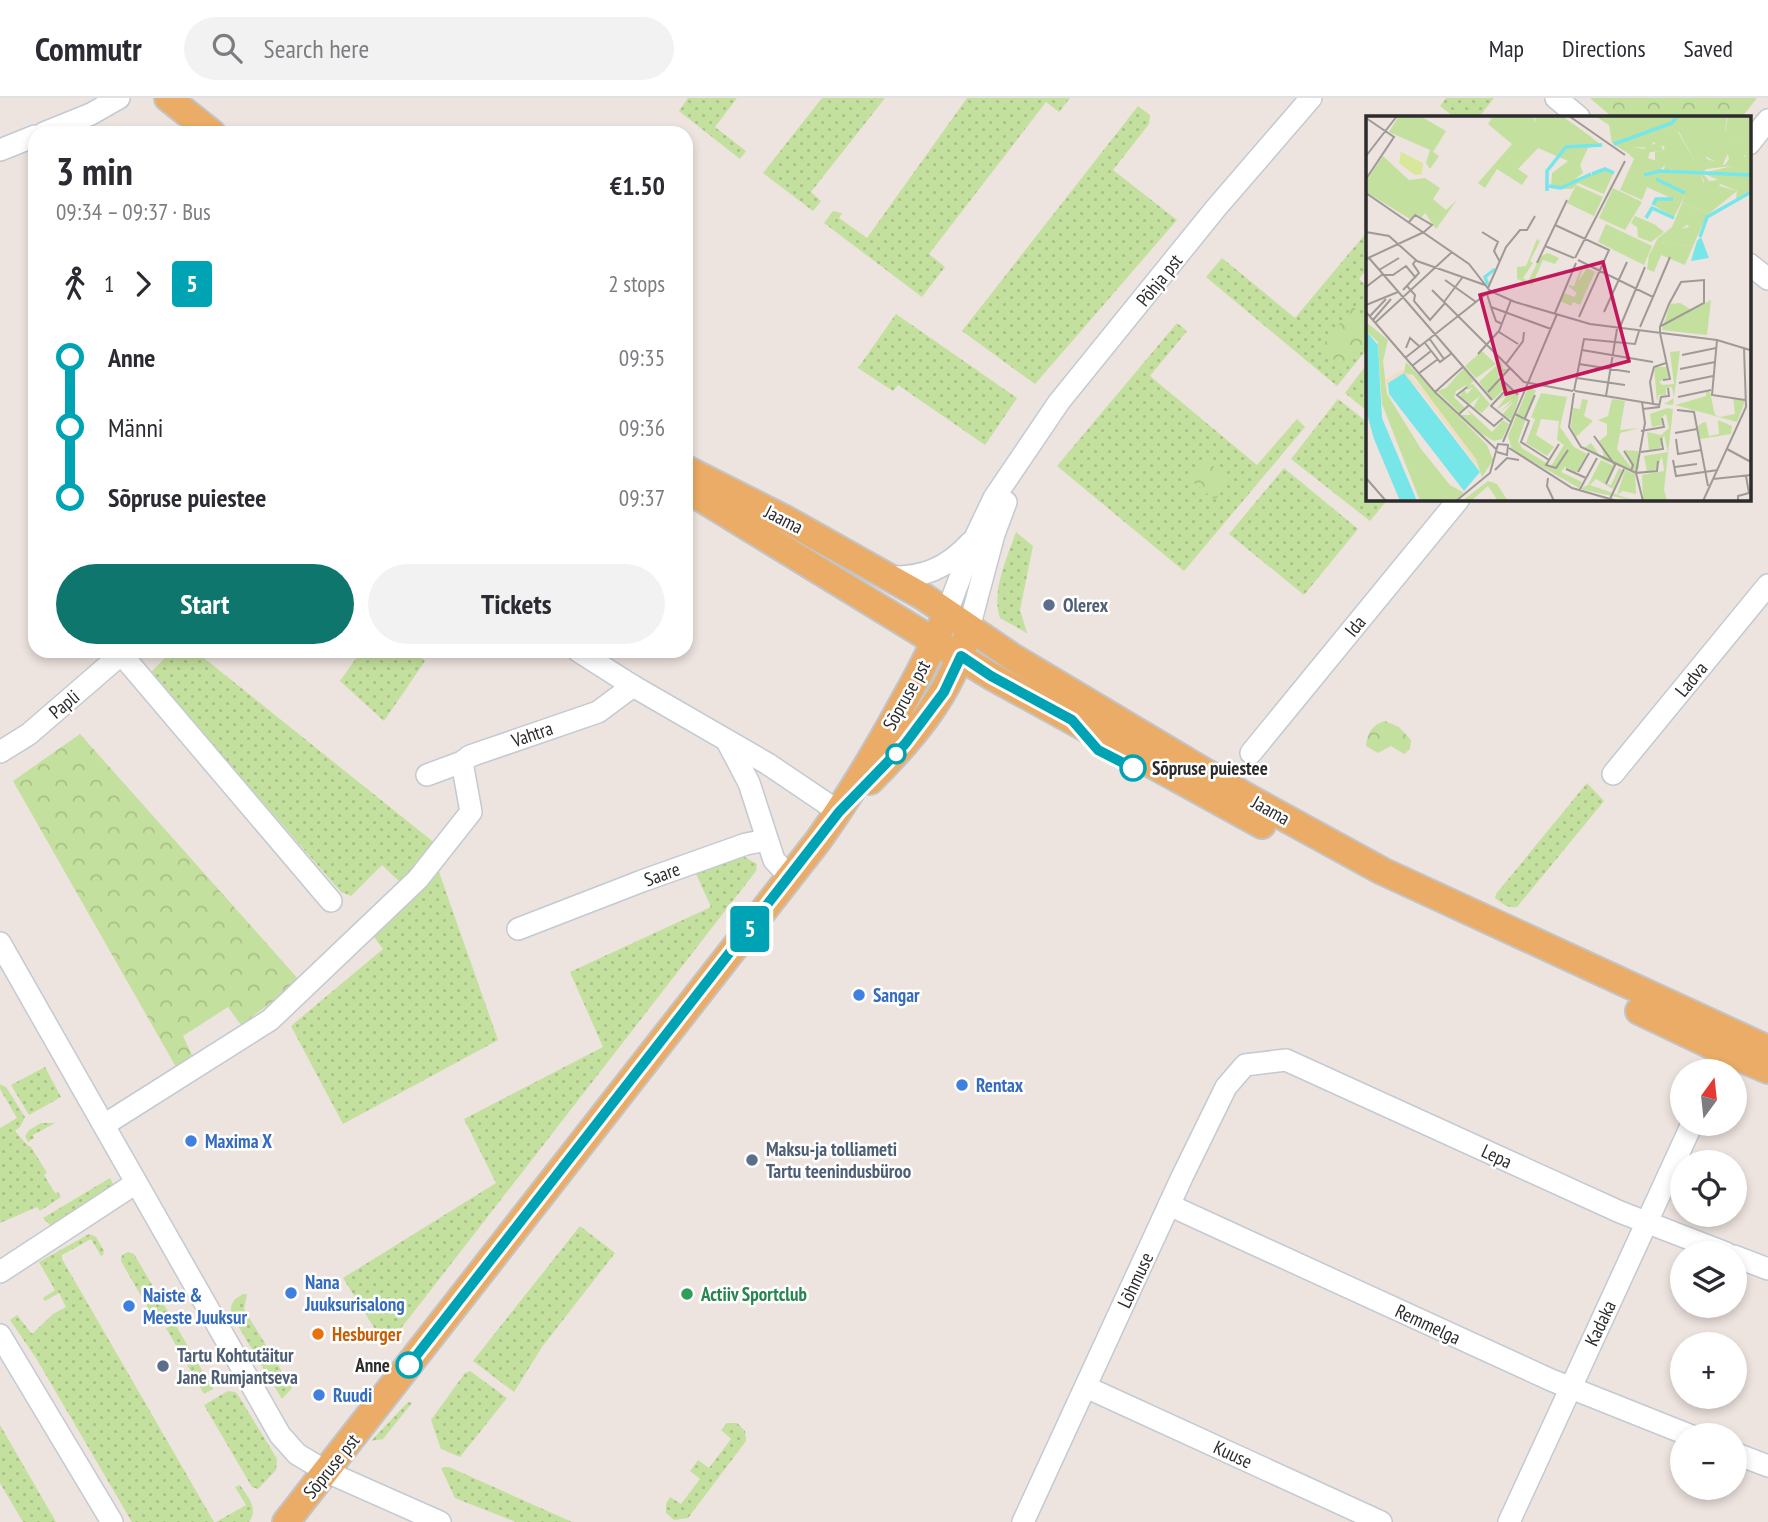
<!DOCTYPE html>
<html lang="en">
<head>
<meta charset="utf-8">
<style>
	body { margin:0; font-family:"PT Sans Narrow",sans-serif; background:#f2f2f3; color:#2b2b33; height:100vh; display:flex; flex-direction:column; font-size:26px; white-space:nowrap }
	* { box-sizing:border-box; margin:0 }
	p { font-size:23px; color:#7c7c81 }
	.icon { flex:none; width:38px; height:38px; fill:none; stroke:currentColor; stroke-width:2; stroke-linecap:round; stroke-linejoin:round }
	.map { position:relative; flex:1; overflow:hidden }
	.side { position:absolute; left:28px; top:28px; width:665px; height:532px; display:flex; flex-direction:column; background:#fff; border-radius:21px; box-shadow:0 4px 10px #0003 }
	.side>* { flex:none }
	.badge { padding:0 14px; border-radius:5px; font-size:24px; line-height:46px }
	.needle { width:46px; rotate:15deg }
	.controls { position:absolute; left:1670px; top:961px; display:grid; gap:14px }
	.controls a { display:grid; place-items:center; width:77px; height:77px; border-radius:50%; background:#fff; box-shadow:0 4px 10px #0003; font-size:35px }
	.map>.badge { position:absolute; translate:-50% -50%; box-shadow:0 0 0 4px #fff }
	.legs { display:flex; align-items:center; gap:10px; height:77px; padding:0 28px; font-size:23px }
	.legs p { margin-inline-start:auto }
	.headline { display:flex; align-items:center; justify-content:space-between; height:119px; padding:0 28px }
	h1 { font-size:38px; font-weight:700; line-height:52px }
	.cta { display:flex; gap:14px; margin-top:auto; padding:14px 28px }
	.cta a { flex:1; height:80px; border-radius:42px; background:#0f766e; color:#fff; font-size:28px; font-weight:700; line-height:80px; text-align:center }
	.cta a+a { background:#f2f2f3; color:#2b2b33 }
	ul { padding:0 28px; list-style:none }
	li { display:flex; align-items:center; gap:24px; height:70px; font-size:26px }
	li i { display:grid; place-items:center; width:10px; height:100%; margin:0 9px; background:currentColor }
	li i::after { content:''; width:18px; height:18px; margin:-9px; border:5px solid; border-radius:50%; background:#fff }
	li p { margin-inline-start:auto }
	li:first-child i { background:linear-gradient(#0000 50%,currentColor 0) }
	li:last-child i { background:linear-gradient(currentColor 50%,#0000 0) }
	header { display:flex; align-items:center; gap:42px; box-sizing:border-box; height:98px; padding:0 35px; background:#fff; border-bottom:2px solid #e1e1e2 }
	header strong { font-size:33px }
	nav { display:flex; gap:38px; margin-inline-start:auto; font-size:24px }
	.search { width:490px; height:63px; background:#f2f2f3; display:flex; align-items:center; gap:18px; box-sizing:border-box; padding:0 24px; border-radius:38px; color:#7c7c81; font-size:26px }
	.map>svg:first-child { display:block }
</style>
</head>
<body>
<header>
<strong>Commutr</strong>
<div class="search"><svg class="icon" aria-label="search" viewBox="0 0 24 24"><circle cx="10" cy="10" r="6"/><path d="M15 15l6 6"/></svg>Search here</div>
<nav><a>Map</a><a>Directions</a><a>Saved</a></nav>
</header>
<div class="map">
<svg width="1768" height="1424" viewBox="0 0 1768 1424">
	<defs>
		<pattern id="grass-dots" width="8" height="8" patternUnits="userSpaceOnUse" patternTransform="scale(1.75)"><rect width="8" height="8" fill="#c4e09e"/><path d="M2 2h.1M6 6h.1" fill="none" stroke="#a9c088" stroke-width="1.8" stroke-linecap="round"/></pattern>
		<pattern id="park-crowns" width="20" height="18" patternUnits="userSpaceOnUse" patternTransform="scale(1.75)"><rect width="20" height="18" fill="#c4e09e"/><path d="M2 6a3 3 0 1 1 6 0M12 15a3 3 0 1 1 6 0" fill="none" stroke="#a9c088"/></pattern>
	</defs>
	<rect width="100%" height="100%" fill="#ede3df"/>
	<g fill="url(#grass-dots)">
		<polygon points="688,0 737,0 715,29 746,53 740,61 679,13"/>
		<polygon points="822,0 885,0 811,94 821,103 813,113 763,75"/>
		<polygon points="967,0 1070,0 1059,14 1046,4 929,156 945,169 922,199 824,125 833,113 842,115 839,120 867,140"/>
		<polygon points="1446,0 1494,0 1479,19 1454,19 1440,8"/>
		<polygon points="1138,8 1150,17 1149,26 1113,72 1177,122 1035,286 962,233"/>
		<polygon points="1367,134 1367,171 1359,181 1367,188 1367,251 1337,288 1206,179 1222,160 1295,220"/>
		<polygon points="896,216 1017,300 985,347 898,287 893,293 858,270"/>
		<polygon points="1177,225 1187,233 1150,278 1257,367 1297,321 1305,329 1184,473 1057,368"/>
		<polygon points="1367,266 1367,313 1345,295"/>
		<polygon points="1338,301 1367,324 1367,401 1388,401 1370,423 1291,361"/>
		<polygon points="1284,370 1358,431 1304,497 1229,436"/>
		<path d="M1016,434L1033,448L1020,512L1027,535L1000,520C991,493 1007,460 1016,434Z"/>
		<polygon points="165,553 195,553 436,746 402,786 382,767 351,798 341,794 150,575 168,557"/>
		<polygon points="353,553 411,553 425,563 384,623 340,583 357,559"/>
		<path d="M1587,685L1604,703L1517,809C1507,810 1503,806 1495,800L1496,796Z"/>
		<polygon points="741,757 757,766 756,773 395,1238 385,1247 343,1180 496,1085 464,1021 603,949 570,874 711,809 694,771"/>
		<polygon points="438,771 498,942 343,1026 291,928 383,851 371,835"/>
		<polygon points="45,969 61,999 29,1017 11,987"/>
		<polygon points="0,986 6,989 25,1019 20,1029 15,1033 27,1047 31,1049 47,1075 44,1077 55,1095 58,1094 61,1099 40,1113 37,1109 0,1125 0,1030 17,1020 0,991"/>
		<polygon points="41,1025 55,1025 33,1037 34,1040 28,1044 25,1038 29,1032"/>
		<polygon points="110,1080 115,1090 51,1128 43,1120"/>
		<polygon points="580,1128 615,1155 542,1249 514,1294 473,1263"/>
		<polygon points="89,1136 96,1139 104,1153 103,1157 101,1158 91,1141 62,1157 62,1161 214,1424 132,1424 36,1260 10,1222 17,1217 32,1236 53,1216 66,1209 59,1195 45,1203 43,1200 55,1192 39,1164"/>
		<polygon points="128,1154 134,1156 154,1190 141,1198 121,1163 122,1157"/>
		<polygon points="156,1194 170,1217 157,1225 143,1201"/>
		<path d="M243,1196H247L244,1211L292,1290L282,1301L232,1218C229,1206 233,1202 243,1196Z"/>
		<polygon points="175,1226 213,1291 204,1296 166,1230"/>
		<polygon points="470,1273 507,1300 460,1359 441,1351 431,1322 465,1275"/>
		<polygon points="228,1293 235,1294 238,1297 277,1361 276,1372 258,1391 252,1389 204,1307"/>
		<polygon points="408,1304 412,1305 383,1341 371,1343"/>
		<polygon points="727,1325 737,1325 745,1333 746,1343 688,1420 674,1422 666,1415 666,1406 670,1399 681,1406 700,1381 690,1373 698,1362 709,1370 731,1341 721,1332"/>
		<polygon points="0,1327 56,1424 23,1424 0,1385"/>
		<polygon points="449,1369 572,1424 516,1424 455,1400 441,1370"/>
		<path d="M240,1387C248,1400 259,1410 249,1424H216L246,1407L235,1389Z"/>
	</g>
	<g fill="url(#park-crowns)">
		<polygon points="1590,0 1757,0 1742,19 1612,19"/>
		<polygon points="1353,209 1367,220 1367,243 1345,271 1320,250"/>
		<polygon points="1203,360 1231,382 1215,402 1187,379"/>
		<path d="M1385,623L1399,629L1411,642L1410,651L1404,656L1391,648L1378,655L1366,648C1367,635 1373,626 1385,623Z"/>
		<polygon points="80,636 300,883 241,927 228,909 183,938 192,957 176,969 13,683"/>
	</g>
	<g fill="none" stroke-linecap="round" stroke-linejoin="round">
		<g stroke="#c3cad1" stroke-width="24">
			<g id="minor">
				<polyline points="1556,0 1579,19"/>
				<polyline points="44,35 91,16 119,0"/>
				<polyline points="1749,46 1768,22"/>
				<polyline points="0,52 35,38"/>
				<polyline points="1749,166 1768,181"/>
				<path d="M889,479C924,480 947,470 971,444"/>
				<polyline points="947,514 975,440 994,400 1059,304 1216,110 1311,0"/>
				<polyline points="969,530 994,436 1006,404"/>
				<polyline points="578,553 633,588 768,666 839,714"/>
				<polyline points="122,557 331,803"/>
				<polyline points="728,645 749,685 774,762 790,779"/>
				<polyline points="0,654 29,636 125,553"/>
				<polyline points="1251,655 1459,401"/>
				<polyline points="1613,676 1768,487"/>
				<polyline points="427,677 462,664 470,658 598,614 633,588"/>
				<polyline points="518,831 642,783 746,746 767,742"/>
				<polyline points="0,845 280,1337 297,1356 327,1374 440,1424"/>
				<polyline points="1716,973 1725,954"/>
				<polyline points="104,1027 270,922 418,781 471,714 462,664"/>
				<polyline points="1169,1107 1551,1282 1689,1337"/>
				<polyline points="1734,1158 1768,1171"/>
				<polyline points="0,1174 136,1085"/>
				<polyline points="0,1237 112,1424"/>
				<polyline points="1086,1289 1381,1424"/>
				<polyline points="1734,1355 1768,1368"/>
				<polyline points="1023,1424 1182,1079 1226,989 1245,967 1286,962 1620,1114 1726,1155"/>
				<polyline points="1509,1424 1692,1026"/>
			</g>
		</g>
		<g stroke="#c4c4c4" stroke-width="30">
			<g id="major">
				<polyline points="168,0 212,35"/>
				<polyline points="686,371 787,422 924,499 1014,560 1247,699 1382,773 1768,951"/>
				<polyline points="686,391 991,578 1262,727"/>
				<path d="M870,683C910,643 949,598 965,543"/>
				<polyline points="1639,913 1725,954 1768,972"/>
				<path d="M286,1424L817,744C846,704 871,662 895,619C912,588 930,558 942,526"/>
			</g>
		</g>
		<use href="#minor" stroke="#fff" stroke-width="21"/>
		<use href="#major" stroke="#eaac66" stroke-width="26"/>
	</g>
	<g fill="none" stroke-linecap="round" stroke-linejoin="round">
		<g stroke="#fff" stroke-width="16">
			<polyline id="line-1" points="409,1267 839,714 905,646 944,594 961,558 991,578 1072,622 1098,652 1133,670"/>
		</g>
		<use href="#line-1" stroke="#00a3b4" stroke-width="10"/>
	</g>
	<g fill="#5c6f8a" stroke="#fff" stroke-width="2.5">
		<circle cx="1049" cy="507" r="7"/>
		<circle cx="752" cy="1062" r="7"/>
		<circle cx="163" cy="1268" r="7"/>
	</g>
	<g fill="#fff" stroke="#00a3b4" stroke-width="3.5">
		<circle cx="896" cy="656" r="9"/>
		<circle cx="1133" cy="670" r="12"/>
		<circle cx="409" cy="1267" r="12"/>
	</g>
	<g fill="#3f7fe0" stroke="#fff" stroke-width="2.5">
		<circle cx="859" cy="897" r="7"/>
		<circle cx="962" cy="987" r="7"/>
		<circle cx="191" cy="1043" r="7"/>
		<circle cx="291" cy="1195" r="7"/>
		<circle cx="129" cy="1208" r="7"/>
		<circle cx="319" cy="1297" r="7"/>
	</g>
	<circle fill="#2e9e5b" stroke="#fff" stroke-width="2.5" cx="687" cy="1196" r="7"/>
	<circle fill="#e8710a" stroke="#fff" stroke-width="2.5" cx="318" cy="1236" r="7"/>
	<g text-anchor="middle" stroke-width="5" stroke-linejoin="round" paint-order="stroke">
		<g font-size="19" fill="#2c2c2c" stroke="#fff">
			<text transform="translate(1159 182) rotate(-51)" y="7">Põhja pst</text>
			<text transform="translate(784 421) rotate(27)" y="7">Jaama</text>
			<text transform="translate(1355 528) rotate(-51)" y="7">Ida</text>
			<text transform="translate(1691 581) rotate(-51)" y="7">Ladva</text>
			<text transform="translate(906 597) rotate(-61)" y="7">Sõpruse pst</text>
			<text transform="translate(64 606) rotate(-40)" y="7">Papli</text>
			<text transform="translate(532 636) rotate(-19)" y="7">Vahtra</text>
			<text transform="translate(1271 712) rotate(29)" y="7">Jaama</text>
			<text transform="translate(662 776) rotate(-20)" y="7">Saare</text>
			<text transform="translate(1497 1058) rotate(25)" y="7">Lepa</text>
			<text transform="translate(1135 1182) rotate(-65)" y="7">Lõhmuse</text>
			<text transform="translate(1600 1225) rotate(-65)" y="7">Kadaka</text>
			<text transform="translate(1428 1226) rotate(25)" y="7">Remmelga</text>
			<text transform="translate(1233 1356) rotate(25)" y="7">Kuuse</text>
			<text transform="translate(331 1368) rotate(-51)" y="7">Sõpruse pst</text>
		</g>
		<g font-size="19" font-weight="bold" fill="#4e5e75" stroke="#fff" text-anchor="start">
			<text x="1063" y="514">Olerex</text>
			<text x="766" y="1058">Maksu-ja tolliameti<tspan x="766" dy="22">Tartu teenindusbüroo</tspan></text>
			<text x="177" y="1264">Tartu Kohtutäitur<tspan x="177" dy="22">Jane Rumjantseva</tspan></text>
		</g>
		<g font-size="19" font-weight="bold" fill="#2c2c2c" stroke="#fff" text-anchor="start">
			<text x="1152" y="677">Sõpruse puiestee</text>
			<text x="390" y="1274" text-anchor="end">Anne</text>
		</g>
		<g font-size="19" font-weight="bold" fill="#366cbe" stroke="#fff" text-anchor="start">
			<text x="873" y="904">Sangar</text>
			<text x="976" y="994">Rentax</text>
			<text x="205" y="1050">Maxima X</text>
			<text x="305" y="1191">Nana<tspan x="305" dy="22">Juuksurisalong</tspan></text>
			<text x="143" y="1204">Naiste &amp;<tspan x="143" dy="22">Meeste Juuksur</tspan></text>
			<text x="333" y="1304">Ruudi</text>
		</g>
		<g font-size="19" font-weight="bold" fill="#27864d" stroke="#fff" text-anchor="start">
			<text x="701" y="1203">Actiiv Sportclub</text>
		</g>
		<g font-size="19" font-weight="bold" fill="#c56008" stroke="#fff" text-anchor="start">
			<text x="332" y="1243">Hesburger</text>
		</g>
	</g>
	<g transform="translate(1366 18)">
		<rect width="385" height="385" fill="#ede3df"/>
		<path d="M33,0L56,1L80,15L67,36L73,40L64,53L60,47L64,34L23,16ZM127,0H166L170,6L169,0H196L224,20L234,28L222,32L214,49L217,57L209,63L240,54L247,58L238,78L212,67L206,73L185,72L186,57L202,45L172,32L152,53L162,60L156,69L131,53L119,72L112,67L146,28L122,8ZM229,0H361L359,15L368,25L356,50L331,35L334,44H328L313,16L304,18L300,31L287,26L285,32L269,31L263,38L246,27L243,9ZM376,6L385,7V39L380,42L374,24ZM366,50L374,57L355,59L352,64L337,57ZM316,87L341,97L293,126L327,130L319,149L295,139L288,156L281,153L283,139L292,122L306,111ZM240,108L286,130L278,149L232,126ZM171,123L174,125L164,145L167,147L157,162L162,165L175,140L182,137L193,142L189,148L177,144L166,169L151,163V151L160,150ZM216,149L218,150L212,166L221,152L229,156L214,189L207,186L205,190L194,185L199,177L208,181L211,177L201,169L208,170ZM116,235L130,248L110,262L99,250ZM314,235L307,289L298,288L308,282L306,271L300,272V279H293L291,285L288,251H302L303,261L293,266L297,269L308,268L304,236ZM13,244L17,245L21,278L55,333L84,369L98,377L88,385H54L16,288ZM135,245L137,253H142L132,260L133,265L153,281L146,304L136,299L148,285L133,297L147,283L130,294L142,278L130,286L141,276L137,274L127,284L113,266ZM98,252L108,265L103,269L107,268L124,288L116,297L107,292L114,280L104,288L94,280L98,273L101,278L107,271L101,274L100,269L90,275L88,281L99,292L94,297L71,275L80,272ZM162,272L170,274L152,325L156,332L185,350L198,329L191,324L193,305L175,303L170,319L188,331L181,340L160,327L169,303L165,301L175,277L201,281L194,311L208,331L221,338L210,357L199,351L195,356L216,366L213,372L146,334L142,320ZM340,276H344L349,299L354,301L369,298L367,281L379,285L371,306L309,289L340,280ZM216,283L222,284L218,300L227,305L210,321L205,311L207,292L214,293ZM246,283L259,285L254,314L273,312L254,317L251,333L267,354L258,334L272,335L273,352L269,356L240,345L218,332L225,327L235,341L238,339L233,325L241,319V308L232,304L242,300ZM301,292L307,293L298,374L301,384L277,385L276,359L298,355L296,340L291,353L281,356L278,340L302,336L298,319L294,332L283,334L281,316L295,319L303,312L300,298L295,302L296,309L286,311L284,298ZM101,293L126,316L137,304L143,308L136,323L128,325L114,317L95,299H105ZM352,304L366,310L365,318L334,323L332,310L336,307L340,306L343,320L353,318ZM235,344L248,350L240,368L245,369L253,352L256,354L247,373L230,363L224,369L269,385L214,373L222,369ZM259,354L269,358L270,378L257,375L251,379ZM122,365L131,368L142,385H132L122,370L105,385H96Z" fill="#c4e09e"/>
		<path d="M362,0H385V7H376L379,12L374,23L380,34L378,41L385,39V74L370,83L371,75L350,66L355,59L374,57L366,50L340,53L337,57L343,65L339,67L335,59H313L306,53L297,57L299,49L293,55L289,53V36L297,35L304,18L312,16L328,44H334L330,32L335,31L341,43L359,49L363,43L360,31L368,25L359,17ZM210,69L237,81L228,100L201,87ZM247,72L276,86L259,114L233,102Z" fill="#c4e09e"/>
		<path d="M38,253L62,279L112,345L111,350L53,273L27,262L19,271V264Z" fill="#f0dec3"/>
		<path d="M17,40L43,64L59,62L74,72L67,83L80,94L91,84L70,113L59,97L55,102L48,98L44,103L0,76L1,64ZM345,184L341,219L296,214L304,188L314,187L326,194ZM0,206L22,224L17,245L13,244L12,226L0,215ZM40,246L121,329L127,344L116,361L110,343L47,259L38,257Z" fill="#c4e09e"/>
		<path d="M294,25L297,35L284,36L282,42L291,45L289,53L335,59L337,66L352,64L354,70L371,75L340,100L327,130L292,126L304,115L323,111L320,105L326,99L341,97L316,87L319,79L308,101L287,89L290,83L305,82L281,71L276,84L254,74L268,43L263,38L269,31L278,33ZM269,100L288,108L298,116L285,126L272,121L271,111L265,107Z" fill="#c4e09e"/>
		<path d="M35,36L57,47L56,58L49,59L33,47Z" fill="#d9e79a"/>
		<path d="M335,121L343,142L325,145L331,125ZM0,215L12,229L16,302L51,385H34L8,323L0,294ZM38,257L114,356L98,375L23,278L22,267Z" fill="#77e6e9"/>
		<path fill="none" stroke="#77e6e9" stroke-width="3.5" d="M248,28L306,7L311,0M226,58L239,53L248,57M278,59L294,55L385,59M290,63L319,77M183,70L195,72L225,58M181,75V55L200,31L236,29M287,89L290,83H307M280,102L286,92L308,102M334,121L341,101L385,76M122,169L119,161L129,153"/>
		<path fill="none" stroke="#a09a97" stroke-width="2" d="M203,0L259,39M0,2L28,21L0,63M0,40L31,0M0,77L103,148L124,175L149,186L224,208L351,224L384,234M43,106L49,99L66,109L58,116M189,109L243,134L213,201M0,116L23,120L51,145L119,169M116,116L132,126L128,135L134,146M179,130L208,142M3,142L126,284M209,142L259,45M0,143L58,116M212,144L287,181L274,211M171,147L201,84M13,154L33,142M18,159H27L40,150L50,162M79,164L110,186M41,170L49,179L48,185L64,204L79,187M0,171L17,158M122,172L140,131L154,114H161L169,100M37,174L53,157L47,148L50,144M66,174L158,266L207,275M121,178L125,191L185,213M287,181L304,141M78,186L96,162M0,189L32,176M125,191L130,205L136,208M0,196L69,276L130,333M238,196L261,146M189,197L210,147M4,200L20,183M7,204L25,183M9,207L86,136M295,210L338,187V164L315,166L303,188L295,208L294,211V217L304,263L297,264M254,211L279,151M133,216L152,228M63,222L78,243M351,224L346,279L379,284M59,227L74,246L86,237M40,232L44,222L53,230M216,234L287,246M112,238L133,215L145,184M316,239L350,232M39,242L125,174M140,248L157,225L158,216M213,248L264,256M46,250L65,235M314,253L349,246M52,258L72,243M134,262L152,279M211,262L259,269M313,267L347,260M101,271L91,279L103,289M208,275L218,223L269,228L273,215M209,275L294,289M69,276L98,250M122,276L144,252M138,276L125,290L146,307M208,277L203,311L215,331L270,357L279,307L276,286M240,280L251,213M312,281L345,274M287,287L284,266L288,251L300,247M277,293L293,291L295,281L303,280L302,272M311,294L328,296L342,370M149,298L163,305L155,326L183,344M92,299L103,289L116,300M116,300L128,310L137,302M159,302L169,279M275,315L298,311L296,302M309,317L331,313M228,320L249,349L240,368M310,323L312,338L335,334M137,326L191,198M193,328L180,349L190,352L202,334M143,332L206,372L251,385M361,333L385,346M258,335L267,349L265,355M275,336L297,333L295,322M307,344L310,360L352,354M309,351L331,348M200,353L220,362M129,354L141,342L153,344M212,356L223,337M0,362L20,385M182,362L181,370L188,385M347,363L385,359M213,375L231,342M244,383L258,353M90,385L124,357L132,328L142,329L141,339L131,336M277,385L270,357L291,355L292,345M337,385L380,291L378,232M372,385V380L383,377L380,360"/>
		<path fill="#c2185b" fill-opacity="0.15" stroke="#c2185b" stroke-width="3.5" d="M237,146L263,245L140,278L114,179Z"/>
		<rect width="385" height="385" fill="none" stroke="#2c2c2c" stroke-width="3.5"/>
	</g>
</svg>
<div class="controls">
<a><svg class="needle" viewBox="-14 -14 28 28"><path d="M0-13l5 13h-10z" fill="#e53935"/><path d="M0 13l5-13h-10z" fill="#7c7c81"/></svg></a>
<a><svg class="icon" aria-label="locate" viewBox="0 0 24 24"><circle cx="12" cy="12" r="6"/><path d="M12 2v4M12 18v4M2 12h4M18 12h4"/></svg></a>
<a><svg class="icon" aria-label="layers" viewBox="0 0 24 24"><path d="M12 4l9 5-9 5-9-5zM3 14l9 5 9-5"/></svg></a>
<a>+</a>
<a>−</a>
</div>
<b class="badge" style="left:750px;top:831px;background:#00a3b4;color:#fff">5</b>
<section class="side">
<div class="headline"><div><h1>3 min</h1><p>09:34 – 09:37 · Bus</p></div><b>€1.50</b></div>
<div class="legs"><svg class="icon" aria-label="walk" viewBox="0 0 24 24"><circle cx="13" cy="4" r="2"/><path d="M13 8l-2 6 4 7M11 14l-3 7M7 12l3-4h3l4 4"/></svg>1<svg class="icon" aria-label="forward" viewBox="0 0 24 24"><path d="M9 5l7 7-7 7"/></svg><b class="badge" style="background:#00a3b4;color:#fff">5</b><p>2 stops</p></div>
<ul>
<li><i style="color:#00a3b4"></i><b>Anne</b><p>09:35</p></li>
<li><i style="color:#00a3b4"></i><span>Männi</span><p>09:36</p></li>
<li><i style="color:#00a3b4"></i><b>Sõpruse puiestee</b><p>09:37</p></li>
</ul>
<div class="cta"><a>Start</a><a>Tickets</a></div>
</section>
</div>
</body>
</html>
